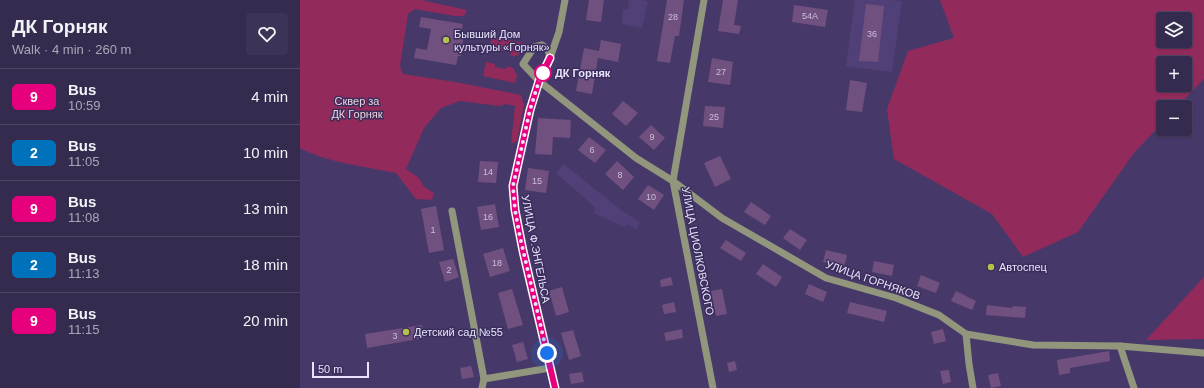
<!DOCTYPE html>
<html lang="en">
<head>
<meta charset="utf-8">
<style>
	body { margin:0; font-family:Arial,sans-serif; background:#3c3356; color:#f1f3f6; height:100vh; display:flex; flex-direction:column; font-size:15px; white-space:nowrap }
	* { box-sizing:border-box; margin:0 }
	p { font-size:13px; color:#a9a7b7 }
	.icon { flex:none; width:22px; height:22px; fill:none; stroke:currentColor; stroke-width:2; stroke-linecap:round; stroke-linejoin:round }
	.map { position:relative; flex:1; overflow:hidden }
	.sheet { display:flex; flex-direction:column; background:#342b4f; width:300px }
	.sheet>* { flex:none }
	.badge { padding:0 8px; border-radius:6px; font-size:14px; line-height:26px }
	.controls { position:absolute; left:856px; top:12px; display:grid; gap:8px }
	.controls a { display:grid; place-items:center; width:36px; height:36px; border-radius:4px; background:#342b4f; box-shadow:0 1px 3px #0004,0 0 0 1px #4e4766; font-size:20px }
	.scale { position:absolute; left:12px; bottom:10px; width:57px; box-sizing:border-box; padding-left:4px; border:2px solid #e8e3fb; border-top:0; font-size:11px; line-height:14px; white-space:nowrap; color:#e8e3fb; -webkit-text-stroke:3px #3b2e5d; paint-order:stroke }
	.you { position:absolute; width:20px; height:20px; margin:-10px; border:3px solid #fff; border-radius:50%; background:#1a73e8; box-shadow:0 0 0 6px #1a73e833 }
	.map>.badge { position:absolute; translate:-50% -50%; box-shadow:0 0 0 2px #fff }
	.round { display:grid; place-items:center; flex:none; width:42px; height:42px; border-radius:4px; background:#3c3356 }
	.summary { display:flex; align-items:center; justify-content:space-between; height:68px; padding:0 12px }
	h1 { font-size:19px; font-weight:600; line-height:30px }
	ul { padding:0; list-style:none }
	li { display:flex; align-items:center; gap:12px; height:56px; padding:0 12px; border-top:1px solid #4e4766 }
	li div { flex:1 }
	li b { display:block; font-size:15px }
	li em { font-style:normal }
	li .badge { min-width:44px; font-weight:700; text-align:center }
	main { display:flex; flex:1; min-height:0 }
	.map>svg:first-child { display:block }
</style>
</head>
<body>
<main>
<section class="sheet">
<div class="summary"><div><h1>ДК Горняк</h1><p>Walk · 4 min · 260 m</p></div><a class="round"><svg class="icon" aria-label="heart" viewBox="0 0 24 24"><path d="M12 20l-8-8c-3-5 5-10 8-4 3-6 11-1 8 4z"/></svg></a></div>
<ul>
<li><span class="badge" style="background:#e6007e;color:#fff">9</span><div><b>Bus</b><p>10:59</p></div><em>4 min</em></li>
<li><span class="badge" style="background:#0072bc;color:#fff">2</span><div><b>Bus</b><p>11:05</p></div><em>10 min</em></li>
<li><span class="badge" style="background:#e6007e;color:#fff">9</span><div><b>Bus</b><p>11:08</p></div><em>13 min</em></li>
<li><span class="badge" style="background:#0072bc;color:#fff">2</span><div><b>Bus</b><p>11:13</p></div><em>18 min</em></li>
<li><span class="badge" style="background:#e6007e;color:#fff">9</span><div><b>Bus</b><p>11:15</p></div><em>20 min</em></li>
</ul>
</section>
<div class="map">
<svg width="904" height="388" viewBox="0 0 904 388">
	<rect width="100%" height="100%" fill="#463969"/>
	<g fill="#504077">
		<polygon points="329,0 343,0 348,2 342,28 322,24 323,10 328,9"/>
		<polygon points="555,0 592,0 602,1 592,72 546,66"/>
		<polygon points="264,164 321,210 340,223 337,229 327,224 324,227 294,213 295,207 256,173"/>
	</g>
	<g fill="#932a5c" fill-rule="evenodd">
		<path d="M0,0H121L167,10L164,16H155L115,9L108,14L100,66L103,74L155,82L221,95L224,105L217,141L211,144L215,106L206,104L200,106L160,101L141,108L124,128L106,169L119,178L124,187L134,193L132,200L116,199L96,173C67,167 25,162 0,148Z"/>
		<path d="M640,0H904V79L877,107H863V122L834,153L778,232L723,257L692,214L594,159L587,109L608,51L654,38ZM863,19H885V41H863ZM863,63H885V85H863Z"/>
		<polygon points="192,37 224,43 223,51 216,56 211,56 210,52 199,50 198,52 189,51"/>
		<polygon points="186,62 195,64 195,67 206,69 208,66 213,68 217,76 215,83 183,76"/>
		<polygon points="904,277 904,339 846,340"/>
	</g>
	<g fill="#70507e">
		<polygon points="289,0 304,0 301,22 286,20"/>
		<polygon points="367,0 384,0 379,36 375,36 370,63 357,61"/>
		<polygon points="423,0 438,0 434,25 441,26 439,34 418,31"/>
		<polygon points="566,4 584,6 578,62 559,61"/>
		<polygon points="494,5 528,10 525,27 492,22"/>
		<polygon points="121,17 163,24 161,33 164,33 161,56 158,56 156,65 114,58 116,48 127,50 131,29 119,27"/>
		<polygon points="301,40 321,44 318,62 298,58 292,94 276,91 284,48 299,51"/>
		<polygon points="412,58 433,62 430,85 408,82"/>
		<polygon points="550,80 567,83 562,112 546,110"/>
		<polygon points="323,101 338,113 326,126 312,114"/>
		<polygon points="405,106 425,107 423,128 403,126"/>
		<polygon points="238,118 271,120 270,138 253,137 252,155 235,154"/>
		<polygon points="351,125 365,138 354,150 339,137"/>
		<polygon points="289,137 306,150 295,163 278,150"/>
		<polygon points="420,156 431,179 415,187 404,163"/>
		<polygon points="180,161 198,162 196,183 178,182"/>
		<polygon points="317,161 334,177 323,190 305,174"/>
		<polygon points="228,168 249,171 246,193 225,190"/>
		<polygon points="348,185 364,195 354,210 338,199"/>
		<polygon points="451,202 471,216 465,225 444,212"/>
		<polygon points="195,204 199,227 181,230 177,207"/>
		<polygon points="136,206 144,250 129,253 121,209"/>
		<polygon points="490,229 507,240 500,250 483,238"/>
		<polygon points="426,240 446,253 441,261 420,248"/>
		<polygon points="203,248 210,271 190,277 183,254"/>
		<polygon points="526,250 547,255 544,267 523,262"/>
		<polygon points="153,259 159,277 145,282 139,262"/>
		<polygon points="574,261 594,265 592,276 572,272"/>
		<polygon points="463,264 482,277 476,287 456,274"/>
		<polygon points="621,275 640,283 636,293 617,286"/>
		<polygon points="371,277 373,285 361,287 360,280"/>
		<polygon points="509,284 527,292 523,302 505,294"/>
		<polygon points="262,287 269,312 256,316 249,291"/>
		<polygon points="212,289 223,325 208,329 198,293"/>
		<polygon points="422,289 427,314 416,316 411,291"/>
		<polygon points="656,291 676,301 672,310 651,301"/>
		<polygon points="374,302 376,312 364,314 362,305"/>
		<polygon points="550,302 587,311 584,322 547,313"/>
		<polygon points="687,305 712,308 713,306 726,307 725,318 686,315"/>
		<polygon points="122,325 124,338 67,348 65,334"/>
		<polygon points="382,329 383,338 366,341 364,333"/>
		<polygon points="643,329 646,341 634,344 631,332"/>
		<polygon points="273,330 281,356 269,360 261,333"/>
		<polygon points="223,342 228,359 217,362 212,345"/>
		<polygon points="809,351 810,361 770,368 770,373 759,375 757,360"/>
		<polygon points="435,361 437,370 429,372 427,363"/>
		<polygon points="171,366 174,377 162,379 160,368"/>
		<polygon points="649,370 651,382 643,384 640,371"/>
		<polygon points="282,372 284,382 271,384 269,374"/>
		<polygon points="698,373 701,386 691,388 688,375"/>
	</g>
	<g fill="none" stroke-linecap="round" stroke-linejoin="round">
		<g stroke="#91967c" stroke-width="7">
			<polyline points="404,0 373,181 413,388"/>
			<polyline points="250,58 248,50 242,45 234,47 223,64 239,81 336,158 373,181 422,218 526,278 596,298 639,315 666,334 733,345 820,346 904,353"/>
			<polyline points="152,211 184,379 182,388"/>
			<polyline points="666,334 669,364 673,388"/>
			<polyline points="820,346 834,388"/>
			<polyline points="184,379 250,368"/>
			<polyline points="255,388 223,251 215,209 213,186 230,110 239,81 250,58 259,32 265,0"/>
		</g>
	</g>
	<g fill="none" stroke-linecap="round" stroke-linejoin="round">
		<g stroke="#fff" stroke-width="9">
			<polyline id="line" points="250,58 239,81 230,110 213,186 215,210 223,251 255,388"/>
		</g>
		<use href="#line" stroke="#e6007e" stroke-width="6"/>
		<polyline stroke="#e8e3fb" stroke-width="4" stroke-dasharray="0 7.2" points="243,73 245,70 239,81 230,110 213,186 215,210 220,237 247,353"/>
	</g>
	<g fill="#b5c249" stroke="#3b2e5d" stroke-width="1.5">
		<circle cx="146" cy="40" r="4"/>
		<circle cx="691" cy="267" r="4"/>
		<circle cx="106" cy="332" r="4"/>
	</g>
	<circle fill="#fff" stroke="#e6007e" stroke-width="2" cx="243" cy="73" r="8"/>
	<g text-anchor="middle" stroke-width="3" stroke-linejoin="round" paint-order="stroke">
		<g font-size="9" fill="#cabedc">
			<text x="510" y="19">54А</text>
			<text x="373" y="20">28</text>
			<text x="572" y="37">36</text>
			<text x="421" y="75">27</text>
			<text x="414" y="120">25</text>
			<text x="352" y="140">9</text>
			<text x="292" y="153">6</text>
			<text x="188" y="175">14</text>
			<text x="320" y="178">8</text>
			<text x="237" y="184">15</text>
			<text x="351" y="200">10</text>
			<text x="188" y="220">16</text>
			<text x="133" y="233">1</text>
			<text x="197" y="266">18</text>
			<text x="149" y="273">2</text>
			<text x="95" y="339">3</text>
		</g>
		<g font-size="11" fill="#e8e3fb" stroke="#3b2e5d" text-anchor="start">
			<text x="154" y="38">Бывший Дом<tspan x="154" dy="13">культуры «Горняк»</tspan></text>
			<text x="699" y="271">Автоспец</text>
			<text x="114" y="336">Детский сад №55</text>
		</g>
		<g font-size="11" font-weight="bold" fill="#e8e3fb" stroke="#3b2e5d" text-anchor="start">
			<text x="255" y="77">ДК Горняк</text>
		</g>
		<g font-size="11" fill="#efd0db" stroke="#3b2e5d">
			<text x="57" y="105">Сквер за<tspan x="57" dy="13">ДК Горняк</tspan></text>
		</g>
		<g font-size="11" fill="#e8e3fb" stroke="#3b2e5d">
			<text transform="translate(236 249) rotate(79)" y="4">УЛИЦА Ф.ЭНГЕЛЬСА</text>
			<text transform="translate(398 251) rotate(79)" y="4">УЛИЦА ЦИОЛКОВСКОГО</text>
			<text transform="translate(573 280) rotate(19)" y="4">УЛИЦА ГОРНЯКОВ</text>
		</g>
	</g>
</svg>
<div class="controls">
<a><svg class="icon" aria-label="layers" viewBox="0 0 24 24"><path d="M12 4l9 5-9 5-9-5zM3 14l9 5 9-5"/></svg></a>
<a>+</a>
<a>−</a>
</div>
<div class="scale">50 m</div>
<div class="you" style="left:247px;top:353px"></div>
</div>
</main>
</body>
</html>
